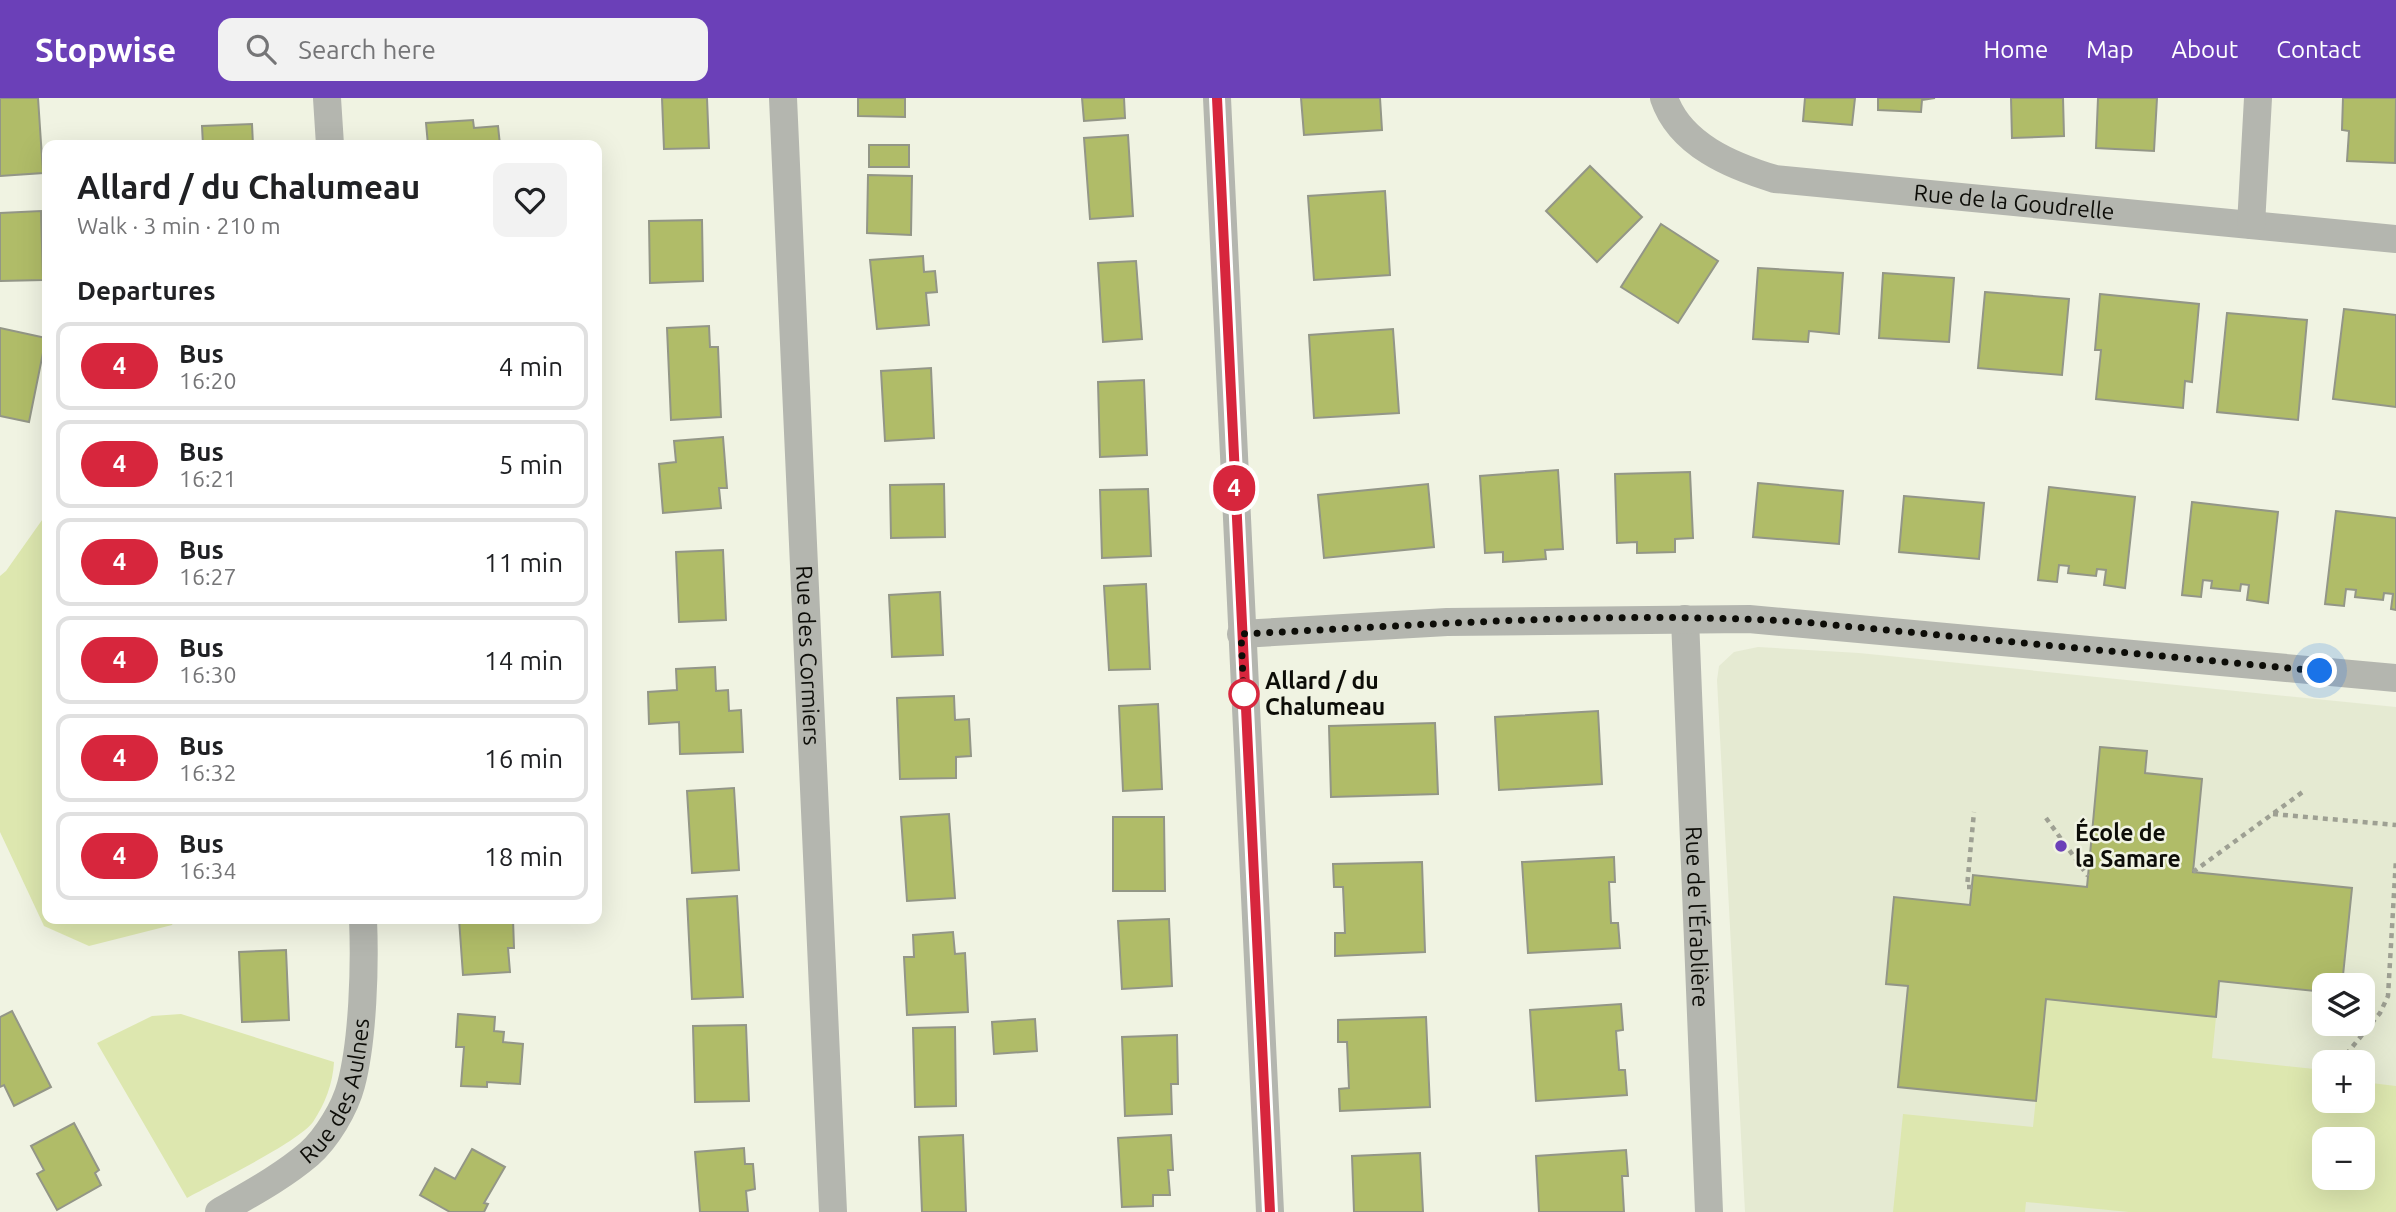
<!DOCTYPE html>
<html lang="en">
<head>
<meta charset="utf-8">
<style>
	body { margin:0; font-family:Ubuntu,sans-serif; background:#f2f2f2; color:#202124; height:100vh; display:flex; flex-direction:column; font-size:26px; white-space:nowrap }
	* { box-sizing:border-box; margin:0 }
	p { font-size:23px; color:#757577 }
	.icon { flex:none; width:38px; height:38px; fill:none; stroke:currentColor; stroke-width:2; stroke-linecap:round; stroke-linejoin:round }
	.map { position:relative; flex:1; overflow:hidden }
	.panel { position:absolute; left:42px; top:42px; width:560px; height:784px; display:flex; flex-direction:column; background:#fff; border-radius:14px; box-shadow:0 7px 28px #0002 }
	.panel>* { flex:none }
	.badge { padding:0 14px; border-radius:23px; font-size:24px; line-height:46px }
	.buttons { position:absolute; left:2312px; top:875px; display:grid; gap:14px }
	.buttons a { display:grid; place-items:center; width:63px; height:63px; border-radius:14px; background:#fff; box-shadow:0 7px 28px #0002; font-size:35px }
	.you { position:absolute; width:35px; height:35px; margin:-18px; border:5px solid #fff; border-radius:50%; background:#1a73e8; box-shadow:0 0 0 10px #1a73e833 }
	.map>.badge { position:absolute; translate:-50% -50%; box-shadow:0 0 0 4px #fff }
	h2 { padding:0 35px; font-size:26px; line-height:63px }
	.round { display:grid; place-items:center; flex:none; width:74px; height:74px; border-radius:14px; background:#f2f2f2 }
	.overview { display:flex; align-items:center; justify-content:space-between; height:119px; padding:0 35px }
	h1 { font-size:33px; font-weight:600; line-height:52px }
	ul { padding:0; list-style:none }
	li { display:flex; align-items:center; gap:21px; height:88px; margin:0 14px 10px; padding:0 21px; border:4px solid #e0e0e0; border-radius:14px }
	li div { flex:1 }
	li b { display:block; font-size:26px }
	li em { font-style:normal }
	li .badge { min-width:77px; font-weight:700; text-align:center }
	header { display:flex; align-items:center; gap:42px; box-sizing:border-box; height:98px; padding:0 35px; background:#6b40b8; color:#fff }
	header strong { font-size:33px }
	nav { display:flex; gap:38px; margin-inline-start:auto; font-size:24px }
	.search { width:490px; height:63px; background:#f2f2f2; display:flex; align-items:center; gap:18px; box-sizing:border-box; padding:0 24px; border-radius:14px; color:#757577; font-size:26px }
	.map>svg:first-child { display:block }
</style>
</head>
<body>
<header>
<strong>Stopwise</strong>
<div class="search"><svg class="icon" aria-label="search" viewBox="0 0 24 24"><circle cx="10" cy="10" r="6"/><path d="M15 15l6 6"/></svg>Search here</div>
<nav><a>Home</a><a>Map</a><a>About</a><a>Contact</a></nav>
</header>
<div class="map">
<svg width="2396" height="1114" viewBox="0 0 2396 1114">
	<rect width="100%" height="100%" fill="#f0f3e2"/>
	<path fill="#e5ead2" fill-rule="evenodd" d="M1758,549L1859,555L2396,609V1114H1745L1717,582L1719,568L1734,554ZM2324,887H2362V926H2324ZM2324,964H2362V1003H2324ZM2324,1041H2362V1080H2324Z"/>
	<g fill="#dde7af" fill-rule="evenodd">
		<polygon points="47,415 47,821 175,821 172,827 89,848 44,828 0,734 0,478 6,473"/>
		<path d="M2046,901L2216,919L2212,960L2324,972V1003H2362L2363,984L2396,988V1114H2129L2026,1104L2025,1114H1893L1903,1016L2033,1029ZM2324,1041H2362V1080H2324Z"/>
		<path d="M181,916L334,964C333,985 325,1006 313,1024C297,1045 214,1085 187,1100L97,945L152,918Z"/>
	</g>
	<g fill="#b0bc68" stroke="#939687" stroke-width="2">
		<polygon points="0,0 38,0 43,75 0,78"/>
		<polygon points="662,0 707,0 709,50 664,51"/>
		<polygon points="858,0 905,0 905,19 858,18"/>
		<polygon points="1082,0 1124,0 1125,20 1084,23"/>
		<polygon points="1301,0 1380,0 1382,32 1304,37"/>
		<polygon points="1805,0 1855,0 1852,27 1803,23"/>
		<polygon points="1878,0 1935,0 1922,2 1921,14 1878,12"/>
		<polygon points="2011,0 2063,0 2064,38 2012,40"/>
		<polygon points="2098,0 2157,0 2154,53 2096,50"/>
		<polygon points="2343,0 2396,0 2395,65 2347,63 2349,33 2342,32"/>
		<polygon points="473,22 474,30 498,28 500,47 428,47 426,25"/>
		<polygon points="252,26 253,47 203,47 202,28"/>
		<polygon points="1128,37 1133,118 1090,121 1084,40"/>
		<rect x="869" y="47" width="40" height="22"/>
		<polygon points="1590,68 1642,119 1597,164 1546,113"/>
		<polygon points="868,77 912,78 911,137 867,135"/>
		<polygon points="1385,93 1390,177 1314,182 1308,98"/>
		<polygon points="41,113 43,182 0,183 0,115"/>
		<polygon points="702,122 703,183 650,185 649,123"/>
		<polygon points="1661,126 1718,163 1678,225 1621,189"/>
		<polygon points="923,158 924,174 935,173 937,194 926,195 929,227 877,231 870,162"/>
		<polygon points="1136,163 1142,241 1103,244 1098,165"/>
		<polygon points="1758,170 1843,175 1839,236 1809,233 1808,244 1753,241"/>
		<polygon points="1883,175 1954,180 1949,244 1879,240"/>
		<polygon points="1985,194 2069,201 2062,277 1978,270"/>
		<polygon points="2100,196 2199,206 2192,284 2185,283 2183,310 2096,301 2101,252 2095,252"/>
		<polygon points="2344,211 2396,217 2396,309 2333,301"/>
		<polygon points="2227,215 2307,222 2298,322 2217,314"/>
		<polygon points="709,228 710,249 718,249 721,319 671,322 667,230"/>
		<polygon points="0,230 46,240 29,324 0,318"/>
		<polygon points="1393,231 1399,315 1314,320 1309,237"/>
		<polygon points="931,270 934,340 885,343 881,273"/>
		<polygon points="1144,282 1147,357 1100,359 1098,284"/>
		<polygon points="723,339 727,390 719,390 721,410 663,415 659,366 676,364 674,343"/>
		<polygon points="1558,372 1563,451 1545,452 1546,461 1503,464 1503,454 1485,455 1480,378"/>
		<polygon points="1690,374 1693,440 1675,441 1675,454 1637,455 1637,444 1617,445 1615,376"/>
		<polygon points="1758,385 1843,393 1839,446 1753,439"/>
		<polygon points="944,386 945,439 891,440 890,387"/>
		<polygon points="1428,386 1434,449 1324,460 1318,397"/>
		<polygon points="2049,389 2135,399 2125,490 2104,487 2106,472 2097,471 2096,478 2068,475 2069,468 2059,467 2057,484 2038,482"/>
		<polygon points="1148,391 1151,458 1102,460 1100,392"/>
		<polygon points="1904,398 1984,405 1979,461 1899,454"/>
		<polygon points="2192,404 2278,414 2268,505 2247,502 2249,487 2241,486 2240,493 2211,490 2212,483 2203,482 2201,499 2182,497"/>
		<polygon points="2336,413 2396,420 2396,512 2391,511 2393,496 2384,495 2383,502 2355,499 2356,492 2346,491 2344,508 2325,506"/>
		<polygon points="723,452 726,522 679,524 676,454"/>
		<polygon points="1146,486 1150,571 1109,572 1104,488"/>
		<polygon points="940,494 943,557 892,559 889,497"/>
		<polygon points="715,569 716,593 728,592 729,613 741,612 743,654 680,656 679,624 649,626 648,594 677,592 676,571"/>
		<polygon points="954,598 955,622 969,621 971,658 956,659 956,680 900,681 897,600"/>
		<polygon points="1158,606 1162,691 1123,693 1119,608"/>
		<polygon points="1598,613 1602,686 1499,692 1495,619"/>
		<polygon points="1435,625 1438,696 1331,699 1329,628"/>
		<polygon points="2100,649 2147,653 2145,675 2202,681 2193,774 2352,790 2342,887 2324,887 2324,894 2219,883 2216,919 2046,901 2036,1003 1898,989 1908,888 1886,886 1894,799 1970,807 1973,777 2087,789"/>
		<polygon points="734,690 739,772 692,775 687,693"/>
		<polygon points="949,716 955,800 907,803 901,719"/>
		<polygon points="1113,719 1164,719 1165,793 1113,793"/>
		<polygon points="1614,759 1615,784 1609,784 1611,825 1618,825 1620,850 1528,855 1522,764"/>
		<polygon points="1422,764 1425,854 1335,858 1335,835 1345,835 1343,789 1334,789 1333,766"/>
		<polygon points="737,798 743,899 692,901 687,801"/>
		<polygon points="459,821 513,821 514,850 508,850 510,874 463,877"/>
		<polygon points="1169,821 1172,888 1122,891 1118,823"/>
		<polygon points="953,834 955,856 965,855 968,914 907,917 904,859 914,859 913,837"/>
		<polygon points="286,852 289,922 242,924 239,854"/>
		<polygon points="1621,906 1623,932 1616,933 1619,972 1625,972 1627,997 1536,1003 1530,912"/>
		<polygon points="12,913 51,989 14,1008 4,987 0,989 0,919"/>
		<polygon points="458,916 495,919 494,933 504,934 503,944 523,946 520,986 487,984 487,989 461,988 464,949 456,949"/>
		<polygon points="1426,919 1430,1009 1340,1013 1339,991 1349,990 1347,944 1338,944 1338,922"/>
		<polygon points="1035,921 1037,953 994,956 992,924"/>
		<polygon points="746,927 749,1003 695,1004 693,928"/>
		<polygon points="955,929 956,1008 915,1009 913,930"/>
		<polygon points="1177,937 1178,986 1171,986 1172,1016 1125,1018 1122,939"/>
		<polygon points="74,1025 99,1072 95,1075 101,1087 57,1112 37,1076 44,1072 31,1048"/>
		<polygon points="963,1037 966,1114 922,1114 919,1039"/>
		<polygon points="1171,1037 1173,1072 1168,1072 1170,1097 1153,1097 1153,1108 1122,1109 1118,1040"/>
		<polygon points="744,1050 745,1066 753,1066 755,1091 746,1093 748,1114 700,1114 695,1054"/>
		<polygon points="472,1051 505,1069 484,1105 488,1106 484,1114 450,1114 420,1097 435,1070 455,1081"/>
		<polygon points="1626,1052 1628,1078 1622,1078 1624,1114 1539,1114 1536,1058"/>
		<polygon points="1420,1055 1423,1114 1354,1114 1352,1058"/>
	</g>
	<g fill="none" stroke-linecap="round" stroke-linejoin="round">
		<g stroke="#9ea093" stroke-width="4.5" stroke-dasharray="5 5" stroke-linecap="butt">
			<polyline points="2273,716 2396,727"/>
			<polyline points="2046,720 2088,778"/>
			<polyline points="2193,774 2304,693"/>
			<polyline points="1972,789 1967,789 1974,714"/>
			<polyline points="2340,964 2380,915 2388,898 2396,761"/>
		</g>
		<g stroke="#b4b6af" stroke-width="28">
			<polyline points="327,0 330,47"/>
			<path id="s1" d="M783,0L833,1114"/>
			<polyline points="1217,0 1270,1114"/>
			<path id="s2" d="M1664,0C1680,47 1732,68 1775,81L2396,141"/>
			<polyline points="2251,127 2258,0"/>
			<path id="s3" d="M1685,521L1709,1114"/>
			<polyline points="1241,536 1447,524 1749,521 2396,580"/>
			<path id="s4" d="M219,1114C250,1096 282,1079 309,1056C327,1040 345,1010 351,987C363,942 365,868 363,821"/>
		</g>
	</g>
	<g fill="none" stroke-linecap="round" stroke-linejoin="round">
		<g stroke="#fff" stroke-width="16">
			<polyline id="line" points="1217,0 1270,1114"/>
		</g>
		<use href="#line" stroke="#d7263d" stroke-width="10"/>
		<path stroke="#0d0d08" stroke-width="7" stroke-dasharray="0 12.6" d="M1244,596V602L1241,536C1428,527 1615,512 1802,524L2320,573"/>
	</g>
	<circle fill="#fff" stroke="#d7263d" stroke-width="3.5" cx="1244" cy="596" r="14"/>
	<circle fill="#6b40b8" stroke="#f0f3e2" stroke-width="2.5" cx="2061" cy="748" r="7"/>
	<g text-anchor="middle" stroke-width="5" stroke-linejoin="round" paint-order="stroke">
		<g font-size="23" fill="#0d0d08" stroke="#f0f3e2">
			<text dy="8" stroke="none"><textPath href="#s2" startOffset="383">Rue de la Goudrelle</textPath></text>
			<text dy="8" stroke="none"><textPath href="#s1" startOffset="558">Rue des Cormiers</textPath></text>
			<text dy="8" stroke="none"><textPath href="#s3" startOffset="298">Rue de l'Érablière</textPath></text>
			<text dy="8" stroke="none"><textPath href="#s4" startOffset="178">Rue des Aulnes</textPath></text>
		</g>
		<g font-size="23" font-weight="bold" fill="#0d0d08" stroke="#f0f3e2" text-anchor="start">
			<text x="1265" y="591">Allard / du<tspan x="1265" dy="26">Chalumeau</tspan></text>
		</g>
		<g font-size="23" font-weight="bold" fill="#0d0d08" stroke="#f0f3e2" text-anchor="start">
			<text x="2075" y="743">École de<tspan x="2075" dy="26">la Samare</tspan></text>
		</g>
	</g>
</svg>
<div class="buttons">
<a><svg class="icon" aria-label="layers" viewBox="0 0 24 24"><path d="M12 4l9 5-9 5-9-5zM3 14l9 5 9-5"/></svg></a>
<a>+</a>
<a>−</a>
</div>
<div class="you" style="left:2320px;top:573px"></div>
<b class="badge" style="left:1234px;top:390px;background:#d7263d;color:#fff">4</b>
<section class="panel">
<div class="overview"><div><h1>Allard / du Chalumeau</h1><p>Walk · 3 min · 210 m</p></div><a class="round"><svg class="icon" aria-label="heart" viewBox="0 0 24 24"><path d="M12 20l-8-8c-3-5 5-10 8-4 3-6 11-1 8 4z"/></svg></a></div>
<h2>Departures</h2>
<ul>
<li><span class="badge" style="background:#d7263d;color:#fff">4</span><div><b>Bus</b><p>16:20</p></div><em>4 min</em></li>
<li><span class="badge" style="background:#d7263d;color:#fff">4</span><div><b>Bus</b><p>16:21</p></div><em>5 min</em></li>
<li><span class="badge" style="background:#d7263d;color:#fff">4</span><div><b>Bus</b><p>16:27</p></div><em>11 min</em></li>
<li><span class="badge" style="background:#d7263d;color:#fff">4</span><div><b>Bus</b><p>16:30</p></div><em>14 min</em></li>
<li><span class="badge" style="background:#d7263d;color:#fff">4</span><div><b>Bus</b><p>16:32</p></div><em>16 min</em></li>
<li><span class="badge" style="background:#d7263d;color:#fff">4</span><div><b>Bus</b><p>16:34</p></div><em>18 min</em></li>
</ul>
</section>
</div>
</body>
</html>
